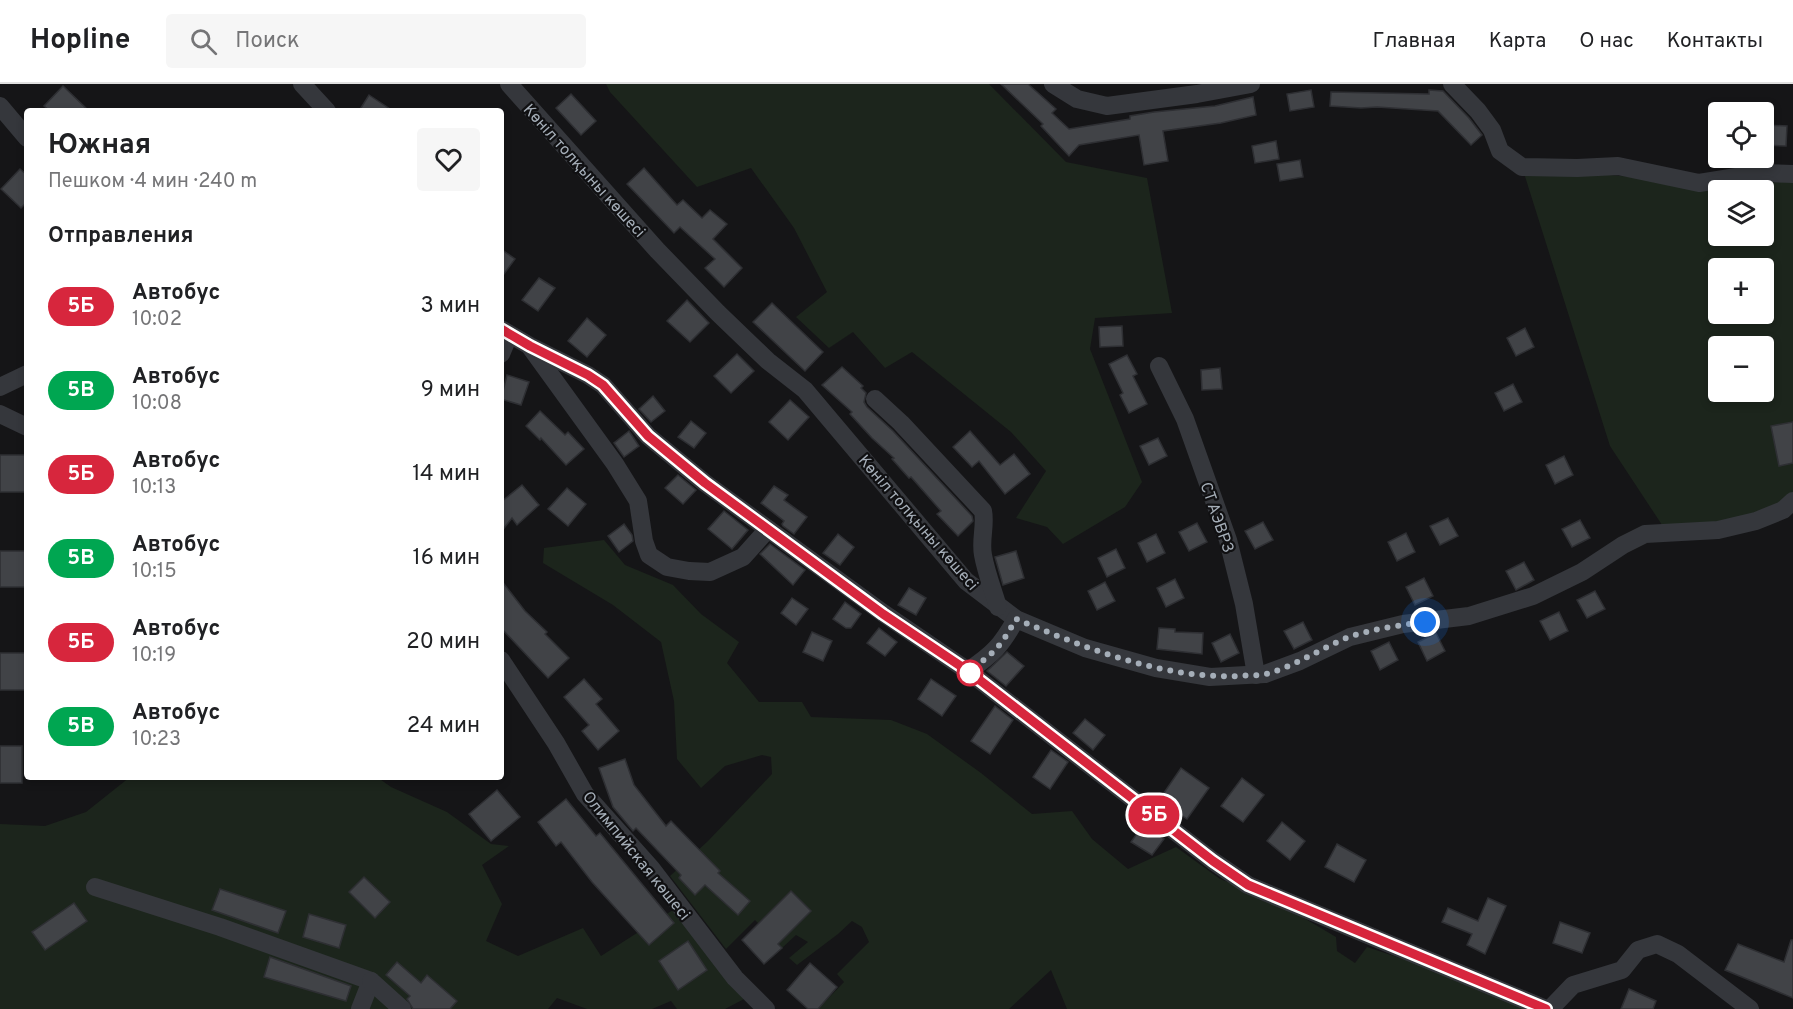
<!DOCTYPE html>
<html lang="ru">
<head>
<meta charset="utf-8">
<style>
	body { margin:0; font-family:Overpass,sans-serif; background:#f6f6f6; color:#202124; height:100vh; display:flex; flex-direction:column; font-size:22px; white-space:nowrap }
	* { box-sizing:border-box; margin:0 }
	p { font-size:20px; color:#757577 }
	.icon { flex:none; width:33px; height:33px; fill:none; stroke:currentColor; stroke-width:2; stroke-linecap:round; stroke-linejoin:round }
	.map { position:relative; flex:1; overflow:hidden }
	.drawer { position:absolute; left:24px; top:24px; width:480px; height:672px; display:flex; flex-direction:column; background:#fff; border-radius:6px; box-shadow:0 3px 9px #0003 }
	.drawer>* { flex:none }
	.badge { padding:0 12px; border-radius:20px; font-size:21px; line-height:39px }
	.controls { position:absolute; left:1708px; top:18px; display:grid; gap:12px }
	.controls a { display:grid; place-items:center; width:66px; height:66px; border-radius:6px; background:#fff; box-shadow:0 3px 9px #0003; font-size:30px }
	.you { position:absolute; width:30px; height:30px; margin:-15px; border:4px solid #fff; border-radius:50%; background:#1a73e8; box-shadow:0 0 0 9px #1a73e833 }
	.map>.badge { position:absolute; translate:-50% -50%; box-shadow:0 0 0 3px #fff }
	h2 { padding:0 24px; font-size:22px; line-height:54px }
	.round { display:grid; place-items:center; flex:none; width:63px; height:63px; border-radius:6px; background:#f6f6f6 }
	.summary { display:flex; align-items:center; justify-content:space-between; height:102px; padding:0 24px }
	h1 { font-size:28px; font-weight:700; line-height:45px }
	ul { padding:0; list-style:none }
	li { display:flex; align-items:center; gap:18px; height:84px; padding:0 24px }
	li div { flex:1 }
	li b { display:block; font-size:22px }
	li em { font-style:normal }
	li .badge { min-width:66px; font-weight:700; text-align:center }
	header { display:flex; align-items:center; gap:36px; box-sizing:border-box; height:84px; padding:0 30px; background:#fff; border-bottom:2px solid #e0e0e0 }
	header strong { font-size:28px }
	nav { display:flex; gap:33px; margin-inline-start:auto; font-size:21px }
	.search { width:420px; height:54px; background:#f6f6f6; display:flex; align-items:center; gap:15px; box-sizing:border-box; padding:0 21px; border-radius:6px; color:#757577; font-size:22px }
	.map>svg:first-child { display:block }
</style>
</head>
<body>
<header>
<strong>Hopline</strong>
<div class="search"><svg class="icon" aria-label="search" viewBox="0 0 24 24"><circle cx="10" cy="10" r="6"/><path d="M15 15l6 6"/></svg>Поиск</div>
<nav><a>Главная</a><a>Карта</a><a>О нас</a><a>Контакты</a></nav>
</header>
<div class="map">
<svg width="1793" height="925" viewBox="0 0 1793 925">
	<rect width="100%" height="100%" fill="#151517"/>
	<g fill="#1c251c" fill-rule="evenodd">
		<polygon points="606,0 989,0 1066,78 1147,94 1172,229 1095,234 1090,265 1142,398 1125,423 1063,460 1047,443 1016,434 1046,387 1011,348 912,268 885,284 853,248 829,264 796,233 827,208 794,144 751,84 697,103 610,8"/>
		<path d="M1522,83L1699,99L1793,91V420L1668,450L1610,362ZM1719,106H1764V152H1719ZM1719,184H1764V230H1719ZM1719,262H1764V308H1719Z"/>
		<polygon points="604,456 625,481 673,501 701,530 739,558 727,579 759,618 802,618 811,633 891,636 927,650 981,689 1032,730 1072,727 1092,755 1128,785 1176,763 1220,795 1270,814 1336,853 1337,867 1355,879 1367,863 1553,925 1067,925 1051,886 1009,925 818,925 844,898 837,890 869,858 862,843 852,837 838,850 797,881 789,874 808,858 796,851 782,864 755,836 726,865 670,792 708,757 772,690 771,673 762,671 725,682 701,704 677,675 674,617 661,558 613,521 543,479 544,464"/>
		<polygon points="130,693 377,693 391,703 447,728 491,760 509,762 482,781 502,820 486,857 518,872 583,844 601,872 676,824 746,914 725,925 677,925 671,917 652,925 587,925 557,914 548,925 0,925 0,740 45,742 86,728"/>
	</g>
	<g fill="#414347" stroke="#2e2f33" stroke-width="1.5">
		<polygon points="1001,0 1028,0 1056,25 1052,29 1069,45 1130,35 1130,32 1154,28 1215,22 1253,13 1256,31 1221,39 1163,47 1168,77 1144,81 1139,51 1079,61 1069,72 1041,42 1043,40"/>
		<polygon points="63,2 89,27 50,27 44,22"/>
		<polygon points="1311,6 1314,23 1290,27 1287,10"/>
		<polygon points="1429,6 1443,7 1469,34 1482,51 1471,61 1438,27 1377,23 1361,24 1330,22 1331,8 1429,10"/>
		<polygon points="571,10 596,37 581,51 556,24"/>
		<polygon points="369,11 393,27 359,27"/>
		<polygon points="1766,41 1787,42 1786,62 1764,61"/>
		<polygon points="1276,57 1279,75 1255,79 1252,62"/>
		<polygon points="1300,76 1303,93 1280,97 1277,80"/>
		<polygon points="644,84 677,121 683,116 702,134 710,126 727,140 713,155 742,184 724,203 705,184 715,175 680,143 674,149 627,100"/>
		<polygon points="20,85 27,91 27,118 21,124 1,105"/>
		<polygon points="501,165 515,175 501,194"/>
		<polygon points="539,194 555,204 538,227 522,216"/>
		<polygon points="687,216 709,239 690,258 667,237"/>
		<polygon points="772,219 823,268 805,287 753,238"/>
		<polygon points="587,234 606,251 587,273 568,257"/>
		<polygon points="1122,242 1123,262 1100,263 1099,243"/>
		<polygon points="1525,244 1534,263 1516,272 1507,254"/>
		<polygon points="737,270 754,287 731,309 714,292"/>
		<polygon points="1127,271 1137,290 1133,292 1147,320 1129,329 1120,311 1123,309 1109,280"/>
		<polygon points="842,283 863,302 861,304 866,309 864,318 867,323 893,347 972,432 973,437 958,452 937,430 941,427 911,393 909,394 892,375 894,374 872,354 850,330 852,328 822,301"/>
		<polygon points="1220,284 1222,305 1202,306 1201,286"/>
		<polygon points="507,291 529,298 521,321 501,315"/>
		<polygon points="1513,300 1522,318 1504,327 1495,309"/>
		<polygon points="653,312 665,327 651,338 639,325"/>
		<polygon points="790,316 809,333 788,356 769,338"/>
		<polygon points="540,327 565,351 568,348 584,365 566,381 541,354 540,356 526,342"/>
		<polygon points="691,337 706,349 694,364 678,353"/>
		<polygon points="1793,338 1793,379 1779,382 1771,342"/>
		<polygon points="629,347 639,362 624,373 614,359"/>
		<polygon points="970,347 1000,381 1014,370 1030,390 1005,410 979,377 972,383 953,363"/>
		<polygon points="1158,354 1167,372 1149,381 1140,362"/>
		<rect x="0" y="371" width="27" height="37"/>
		<polygon points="1564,372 1573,391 1555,400 1546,381"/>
		<polygon points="678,391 696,406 683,420 665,404"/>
		<polygon points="522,401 539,421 517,441 512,434 501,448 501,418"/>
		<polygon points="774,402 788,411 784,416 807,433 794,450 783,442 782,440 784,437 761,419"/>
		<polygon points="567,404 586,420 568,442 548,425"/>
		<polygon points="724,427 748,446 732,465 708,445"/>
		<polygon points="1448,434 1458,452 1440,461 1430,442"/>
		<polygon points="1580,436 1590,454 1572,463 1562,445"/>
		<polygon points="1263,438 1273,456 1255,465 1245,447"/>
		<polygon points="1197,439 1207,458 1189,467 1179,448"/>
		<polygon points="624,440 632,451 633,457 619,468 608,452"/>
		<polygon points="1406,449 1415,468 1397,477 1388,458"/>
		<polygon points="838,450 854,463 840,481 823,469"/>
		<polygon points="1156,450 1165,469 1147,478 1138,459"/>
		<polygon points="770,460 805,486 793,501 760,470"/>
		<polygon points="1116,465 1125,484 1107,493 1098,474"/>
		<rect x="0" y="467" width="27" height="36"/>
		<polygon points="1016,467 1024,494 1003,501 995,473"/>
		<polygon points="1524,478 1534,496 1516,506 1506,487"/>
		<polygon points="1424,494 1433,512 1415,521 1406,503"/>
		<polygon points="1175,495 1184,514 1166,523 1157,504"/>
		<polygon points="501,496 525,527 547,548 545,550 569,574 548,594 501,544"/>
		<polygon points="1105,498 1115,517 1097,526 1088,507"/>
		<polygon points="909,504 926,514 916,531 898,521"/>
		<polygon points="1595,507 1605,525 1587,534 1577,516"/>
		<polygon points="792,514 808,525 796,541 781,529"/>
		<polygon points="845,518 861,530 851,544 846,544 833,535"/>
		<polygon points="1559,528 1568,547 1550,556 1540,537"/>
		<polygon points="1303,538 1312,556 1294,565 1284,547"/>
		<polygon points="879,544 897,558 885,572 867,559"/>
		<polygon points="1159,544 1175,545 1175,548 1203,549 1202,570 1157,565"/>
		<polygon points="812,548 832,557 823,577 803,568"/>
		<polygon points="1436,549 1445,567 1427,577 1418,558"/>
		<polygon points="1230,550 1239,569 1221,578 1212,559"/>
		<polygon points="1389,558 1398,576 1380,586 1371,567"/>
		<polygon points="1007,568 1024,582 1006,602 987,587"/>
		<rect x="0" y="569" width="27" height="37"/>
		<polygon points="584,595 602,615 596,620 619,647 598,666 582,647 589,641 564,613"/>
		<polygon points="931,595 956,612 942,632 918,615"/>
		<polygon points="995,622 1013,636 990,670 971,657"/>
		<polygon points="1085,635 1105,651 1093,666 1073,649"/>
		<rect x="0" y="662" width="22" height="37"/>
		<polygon points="1051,666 1068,678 1050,705 1033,693"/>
		<polygon points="625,675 634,701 666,742 671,737 720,787 718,789 750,817 738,831 705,801 695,811 679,794 681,791 636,744 633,747 613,723 599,684"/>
		<polygon points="1181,684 1209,704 1187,735 1159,716"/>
		<polygon points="1242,694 1264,711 1243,738 1221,722"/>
		<polygon points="497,706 520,733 491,757 469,730"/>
		<polygon points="566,715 596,752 600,749 674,839 649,861 592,798 561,758 556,762 538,738"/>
		<polygon points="1282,738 1305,757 1290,776 1267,757"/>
		<polygon points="1144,740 1164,755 1152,771 1131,758"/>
		<polygon points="1337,760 1366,776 1354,798 1325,783"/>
		<polygon points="364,793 390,818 375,834 349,808"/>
		<polygon points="220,805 286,827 278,849 212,826"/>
		<polygon points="791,807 811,827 778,860 782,864 764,880 742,856"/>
		<polygon points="1488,814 1506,822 1485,870 1467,861 1472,850 1442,838 1448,824 1478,837"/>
		<polygon points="74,819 87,837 45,866 32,848"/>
		<polygon points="309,830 346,841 339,864 303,853"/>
		<polygon points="1560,838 1590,849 1582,869 1553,859"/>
		<polygon points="1791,856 1793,856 1793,914 1725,886 1738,860 1784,878"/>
		<polygon points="688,857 707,886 678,906 659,877"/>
		<polygon points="270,873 351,902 346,917 264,893"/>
		<polygon points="397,878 421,899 427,891 457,917 450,925 413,925 407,915 410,912 386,891"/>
		<polygon points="810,879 837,903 818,925 808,925 787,906"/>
		<polygon points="1629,905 1656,917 1653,925 1621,925"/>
	</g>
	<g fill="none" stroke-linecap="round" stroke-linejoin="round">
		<g stroke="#35373c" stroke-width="18">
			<polyline points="302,0 327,27"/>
			<polyline points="509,0 657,166 718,229 768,277 805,306 966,497 1016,535 1085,564 1156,584 1210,593 1265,590 1300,577 1350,553 1403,540 1469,532 1533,512 1582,488 1623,461 1645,450 1718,446 1756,437 1783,426 1793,417"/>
			<polyline points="1053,0 1077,15 1107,22 1197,10 1251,0"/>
			<polyline points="1452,0 1478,27 1492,46 1500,67 1522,83 1577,84 1618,82 1699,99 1761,89 1793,90"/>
			<polyline points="0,22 27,54"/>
			<polyline points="501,245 530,262 588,291 603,301 648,352 705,399 883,529 968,587 1213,777 1248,801 1546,925"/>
			<polyline points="531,264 615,380 638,417 644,457 649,471 667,483 689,487 710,488 743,473 768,445"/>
			<polyline points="501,270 509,251"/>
			<polyline points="1159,282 1185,335 1228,456 1244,520 1256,591"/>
			<polyline points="0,303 27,290"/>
			<path d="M875,315L901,339L983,427C986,441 980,456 983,471C986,488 993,506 998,523"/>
			<polyline points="0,330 27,343"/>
			<polyline points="501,576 556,659 585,710 651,784 735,894 766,925"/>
			<path d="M968,587C993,570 1001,562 1016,535"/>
			<polyline points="95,803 220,843 371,897 360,925"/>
			<polyline points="371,897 402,925"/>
			<polyline points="1550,925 1573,901 1622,886 1638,866 1657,860 1678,870 1750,925"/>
		</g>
	</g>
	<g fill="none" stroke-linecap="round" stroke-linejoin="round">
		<g stroke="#fff" stroke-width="14">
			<polyline id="line" points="501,245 530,262 588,291 603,301 648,352 705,399 883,530 968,587 1213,777 1248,801 1546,925"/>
		</g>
		<use href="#line" stroke="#d7263d" stroke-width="9"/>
		<path stroke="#a5aeb8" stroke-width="6" stroke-dasharray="0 10.8" d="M970,589L968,587C994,570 1001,562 1016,535C1086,564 1161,595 1239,592C1248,591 1257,592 1266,590C1296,582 1321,564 1349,553C1373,545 1400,541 1425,538"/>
	</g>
	<circle fill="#fff" stroke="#d7263d" stroke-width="3" cx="970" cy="589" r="12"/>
	<g text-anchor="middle" stroke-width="4.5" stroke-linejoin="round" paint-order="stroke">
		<g font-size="16" fill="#a5aeb8" stroke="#101012">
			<text transform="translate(585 86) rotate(48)" y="6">Көніл толқыны көшесі</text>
			<text transform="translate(1218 433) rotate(71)" y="6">СТ АЭВРЗ</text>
			<text transform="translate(919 438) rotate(49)" y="6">Көніл толқыны көшесі</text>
			<text transform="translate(637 771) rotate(51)" y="6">Олимпийская көшесі</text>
		</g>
	</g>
</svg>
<div class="controls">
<a><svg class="icon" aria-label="locate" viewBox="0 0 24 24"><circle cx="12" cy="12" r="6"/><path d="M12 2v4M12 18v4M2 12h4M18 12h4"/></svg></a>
<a><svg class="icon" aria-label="layers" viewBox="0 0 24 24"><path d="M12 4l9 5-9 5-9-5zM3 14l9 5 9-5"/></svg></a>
<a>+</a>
<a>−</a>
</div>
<div class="you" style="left:1425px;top:538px"></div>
<b class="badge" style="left:1154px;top:731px;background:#d7263d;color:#fff">5Б</b>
<section class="drawer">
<div class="summary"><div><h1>Южная</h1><p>Пешком · 4 мин · 240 m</p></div><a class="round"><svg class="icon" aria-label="heart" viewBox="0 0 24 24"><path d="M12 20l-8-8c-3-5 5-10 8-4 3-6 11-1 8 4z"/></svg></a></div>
<h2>Отправления</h2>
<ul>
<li><span class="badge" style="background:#d7263d;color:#fff">5Б</span><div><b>Автобус</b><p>10:02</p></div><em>3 мин</em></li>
<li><span class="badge" style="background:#00a651;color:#fff">5В</span><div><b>Автобус</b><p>10:08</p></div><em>9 мин</em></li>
<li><span class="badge" style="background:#d7263d;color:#fff">5Б</span><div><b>Автобус</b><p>10:13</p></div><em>14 мин</em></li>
<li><span class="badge" style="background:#00a651;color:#fff">5В</span><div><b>Автобус</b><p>10:15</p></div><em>16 мин</em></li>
<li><span class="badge" style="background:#d7263d;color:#fff">5Б</span><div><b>Автобус</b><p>10:19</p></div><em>20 мин</em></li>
<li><span class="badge" style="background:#00a651;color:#fff">5В</span><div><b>Автобус</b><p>10:23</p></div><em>24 мин</em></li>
</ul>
</section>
</div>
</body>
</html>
